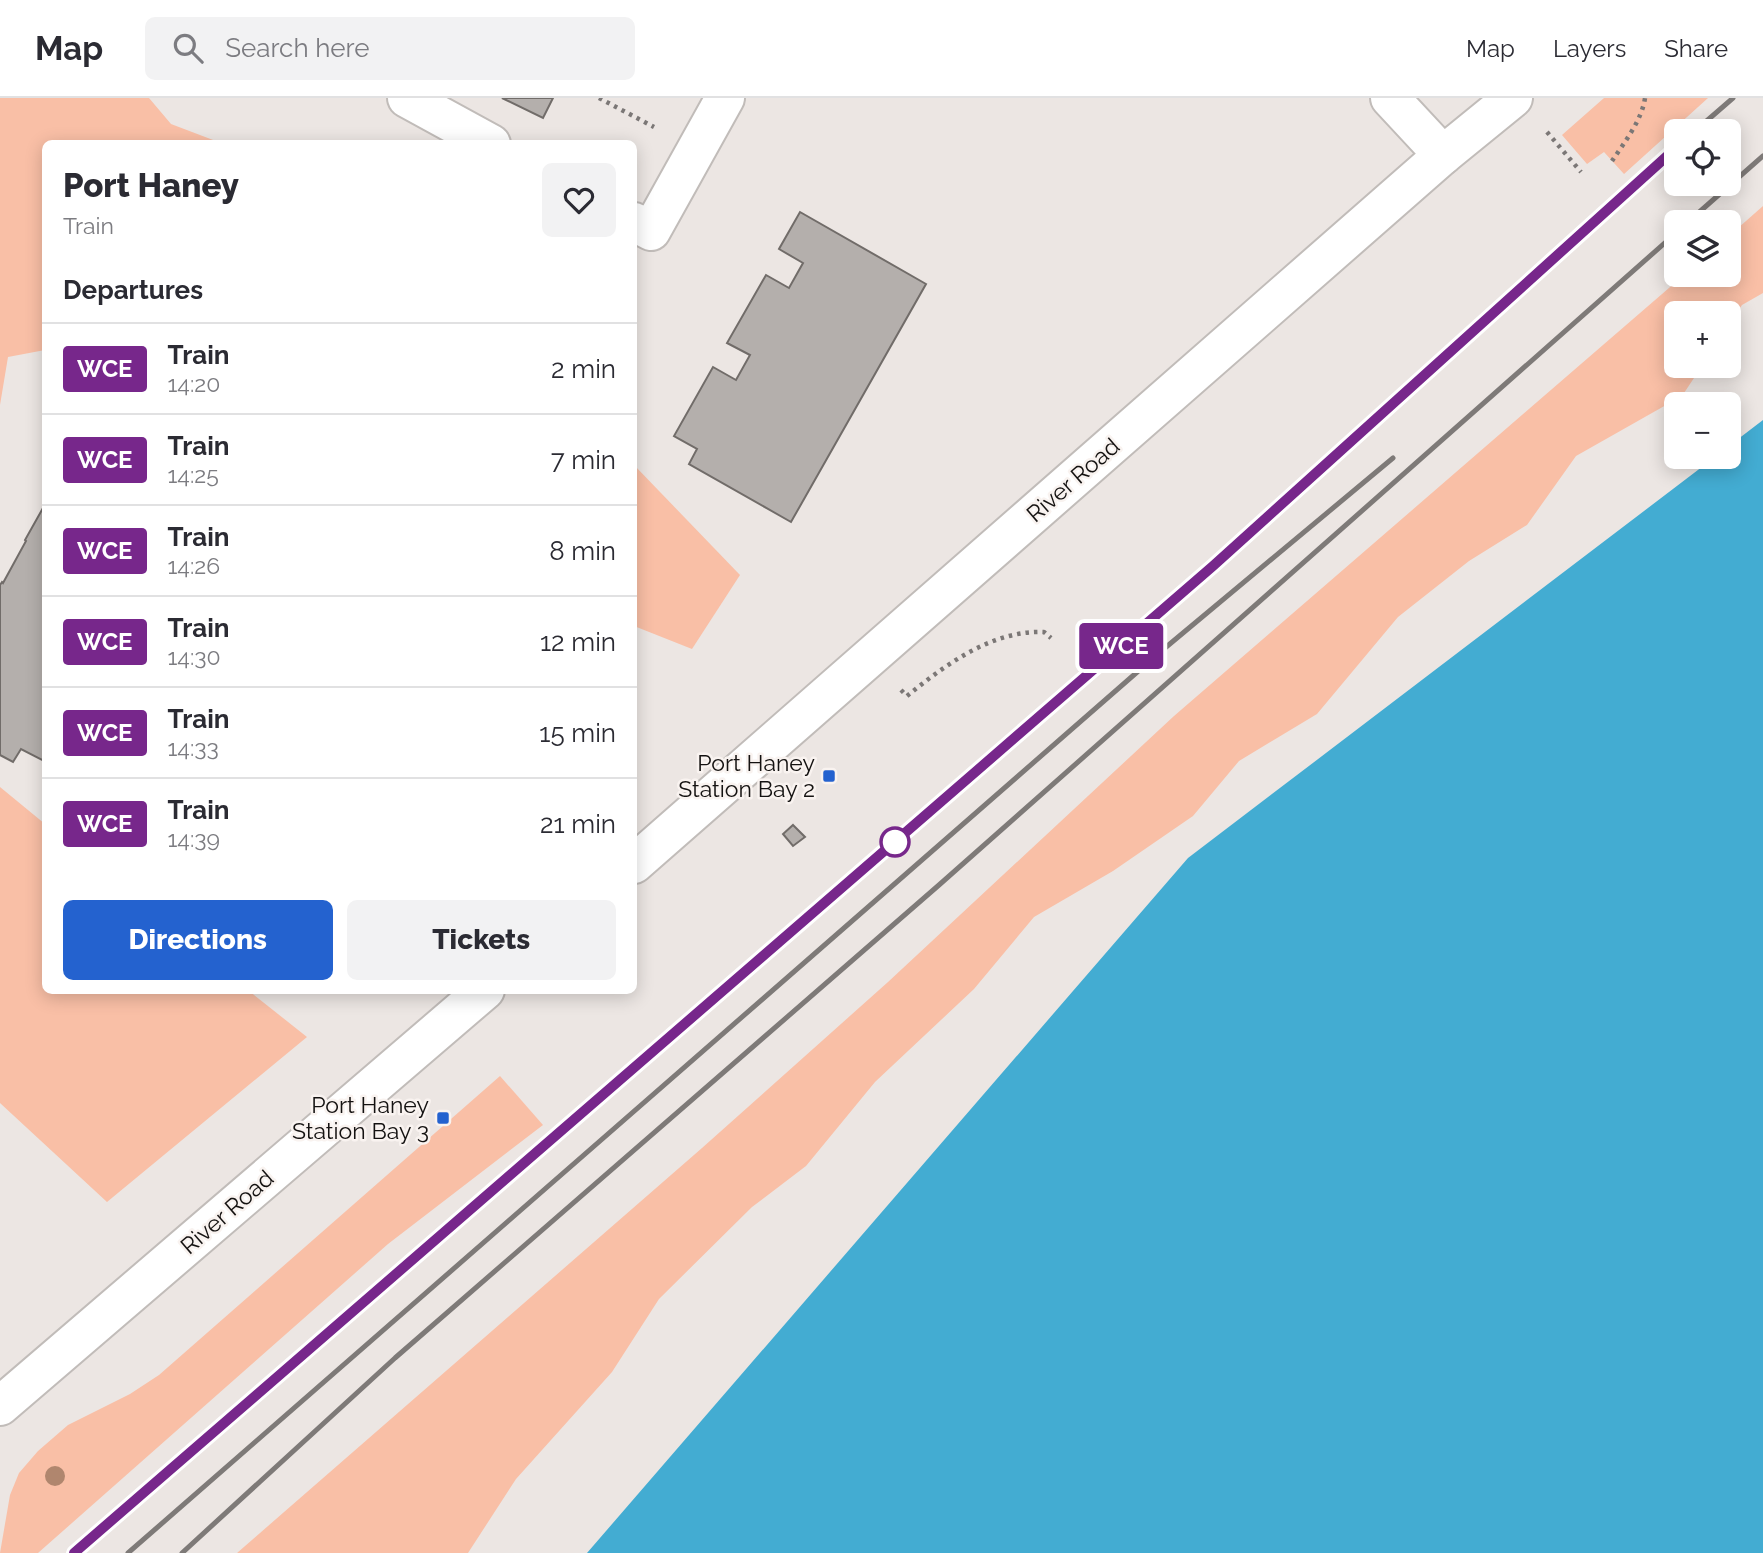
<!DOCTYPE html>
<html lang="en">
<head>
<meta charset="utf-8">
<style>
	body { margin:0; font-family:Raleway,sans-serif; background:#f2f2f3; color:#2b2b33; height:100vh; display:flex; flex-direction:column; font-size:26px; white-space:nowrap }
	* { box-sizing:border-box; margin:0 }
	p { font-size:23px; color:#7c7c81 }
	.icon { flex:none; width:38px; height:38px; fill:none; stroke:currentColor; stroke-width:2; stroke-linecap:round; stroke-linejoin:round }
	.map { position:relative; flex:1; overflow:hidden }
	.details { position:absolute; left:42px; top:42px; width:595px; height:854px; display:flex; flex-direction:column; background:#fff; border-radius:10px; box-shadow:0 4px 18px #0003 }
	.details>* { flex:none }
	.badge { padding:0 14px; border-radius:5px; font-size:24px; line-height:46px }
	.buttons { position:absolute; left:1664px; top:21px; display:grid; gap:14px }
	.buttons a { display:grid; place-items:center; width:77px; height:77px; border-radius:10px; background:#fff; box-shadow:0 4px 18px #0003; font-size:35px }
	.map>.badge { position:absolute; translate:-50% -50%; box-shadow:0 0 0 4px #fff }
	h2 { padding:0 21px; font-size:26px; line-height:63px }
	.round { display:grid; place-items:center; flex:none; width:74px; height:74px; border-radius:10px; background:#f2f2f3 }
	.headline { display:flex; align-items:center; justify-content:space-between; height:119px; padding:0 21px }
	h1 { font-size:33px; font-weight:800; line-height:52px }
	.cta { display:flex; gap:14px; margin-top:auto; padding:14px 21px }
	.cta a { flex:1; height:80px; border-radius:10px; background:#2462cf; color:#fff; font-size:28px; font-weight:800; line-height:80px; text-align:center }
	.cta a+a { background:#f2f2f3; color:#2b2b33 }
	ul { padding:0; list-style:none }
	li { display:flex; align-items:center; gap:21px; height:91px; padding:0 21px; border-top:2px solid #e1e1e2 }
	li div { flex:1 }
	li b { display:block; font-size:26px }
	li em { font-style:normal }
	li .badge { min-width:77px; font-weight:700; text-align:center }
	header { display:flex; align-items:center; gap:42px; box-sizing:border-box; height:98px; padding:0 35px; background:#fff; border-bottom:2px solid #e1e1e2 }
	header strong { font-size:33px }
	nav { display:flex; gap:38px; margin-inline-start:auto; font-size:24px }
	.search { width:490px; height:63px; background:#f2f2f3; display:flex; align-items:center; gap:18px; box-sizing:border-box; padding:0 24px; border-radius:10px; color:#7c7c81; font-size:26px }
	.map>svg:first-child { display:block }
</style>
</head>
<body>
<header>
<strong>Map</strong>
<div class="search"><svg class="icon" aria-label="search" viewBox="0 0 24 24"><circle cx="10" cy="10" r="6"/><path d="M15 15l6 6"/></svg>Search here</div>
<nav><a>Map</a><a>Layers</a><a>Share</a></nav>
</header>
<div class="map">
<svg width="1763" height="1455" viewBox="0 0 1763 1455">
	<rect width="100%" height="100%" fill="#ece6e3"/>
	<g fill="#f9bfa6">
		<polygon points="0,0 149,0 171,26 221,45 46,46 45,252 8,259 0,307"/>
		<polygon points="1604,0 1708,0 1624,76 1604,54 1587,66 1562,37"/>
		<polygon points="1763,108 1763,195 1742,207 1729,226 1729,215 1676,215 1676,268 1702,268 1682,298 1576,358 1527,427 1469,463 1398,519 1317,616 1239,663 1193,718 1113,773 1034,819 974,891 875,984 806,1068 752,1109 659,1201 612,1274 516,1381 468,1455 237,1455 702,1050 888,884 1174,618 1684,177 1729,177 1729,138"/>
		<polygon points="634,367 740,477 692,551 634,528"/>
		<polygon points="0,689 45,726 46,892 249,893 307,939 107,1104 0,1005"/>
		<polygon points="500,978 543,1027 388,1146 38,1455 0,1455 10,1397 19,1375 38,1353 68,1327 130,1296 159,1277"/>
	</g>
	<polygon fill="#43acd2" points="1763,322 1763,1455 587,1455 1188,760 1715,359 1729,359 1729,348"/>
	<g fill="#b4afac" stroke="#716c69" stroke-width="2">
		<polygon points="502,0 553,0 543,20"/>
		<polygon points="800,114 926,186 791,424 689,366 697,351 674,338 713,269 736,282 750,257 727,245 766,177 789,190 803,165 779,151"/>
		<polygon points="43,410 46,411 46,662 44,663 21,651 13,664 0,657 0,487 2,484 3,485 26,443 25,442"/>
		<polygon points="793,727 805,739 793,748 783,736"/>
	</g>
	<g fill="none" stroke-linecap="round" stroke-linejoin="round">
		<g stroke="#c1bcb9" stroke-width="42">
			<g id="minor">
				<polyline points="407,0 491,46"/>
				<polyline points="1390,0 1443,57"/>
				<polyline points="634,124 651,133 725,0"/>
				<polyline points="634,766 1443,57 1513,0"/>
				<polyline points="0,1308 485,892"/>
			</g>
		</g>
		<g stroke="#7b7776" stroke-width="4.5" stroke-dasharray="3.5 5" stroke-linecap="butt">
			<polyline points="599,0 654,29"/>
			<polyline points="1547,34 1581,74"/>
			<path d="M1612,63C1624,45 1642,22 1645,0"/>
			<path d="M901,592L907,598C945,567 992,532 1044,534L1051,540"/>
		</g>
		<use href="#minor" stroke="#fff" stroke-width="38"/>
		<g stroke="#7e7a78" stroke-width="5">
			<polyline points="1695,33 1733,0"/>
			<polyline points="1688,124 1763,58"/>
			<polyline points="74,1455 1213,468 1676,50"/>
			<polyline points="128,1455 1159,555 1393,360"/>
			<polyline points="182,1455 395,1260 939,787 1676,135"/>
		</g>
	</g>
	<circle fill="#b0866e" cx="55" cy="1378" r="10"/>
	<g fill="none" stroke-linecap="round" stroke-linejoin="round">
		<g stroke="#fff" stroke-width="16">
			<polyline id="line" points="74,1455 1213,468 1676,50"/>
		</g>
		<use href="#line" stroke="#77278b" stroke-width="10"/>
	</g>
	<g fill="#2462cf" stroke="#f9f3f0" stroke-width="2.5">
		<rect x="822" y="671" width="14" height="14" rx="3.5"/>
		<rect x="436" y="1013" width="14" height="14" rx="3.5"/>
	</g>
	<circle fill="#fff" stroke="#77278b" stroke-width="3.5" cx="895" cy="744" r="14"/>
	<g text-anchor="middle" stroke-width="5" stroke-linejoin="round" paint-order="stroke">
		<g font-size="23" fill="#141211" stroke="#f9f3f0">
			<text transform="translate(1073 382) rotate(-41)" y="8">River Road</text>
			<text transform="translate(227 1114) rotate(-41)" y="8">River Road</text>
		</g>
		<g font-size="23" fill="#141211" stroke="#f9f3f0" text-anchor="end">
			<text x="815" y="673">Port Haney<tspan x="815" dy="26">Station Bay 2</tspan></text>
			<text x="429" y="1015">Port Haney<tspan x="429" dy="26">Station Bay 3</tspan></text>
		</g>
	</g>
</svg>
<div class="buttons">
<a><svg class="icon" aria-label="locate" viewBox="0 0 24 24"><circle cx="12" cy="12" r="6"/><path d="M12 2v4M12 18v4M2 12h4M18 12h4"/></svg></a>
<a><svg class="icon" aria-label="layers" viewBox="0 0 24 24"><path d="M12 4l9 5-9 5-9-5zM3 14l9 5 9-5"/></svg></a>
<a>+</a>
<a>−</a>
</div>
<b class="badge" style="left:1121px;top:548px;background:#77278b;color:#fff">WCE</b>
<section class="details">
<div class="headline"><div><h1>Port Haney</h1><p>Train</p></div><a class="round"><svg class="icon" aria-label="heart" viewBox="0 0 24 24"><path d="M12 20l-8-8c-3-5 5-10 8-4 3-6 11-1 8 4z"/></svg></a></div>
<h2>Departures</h2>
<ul>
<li><span class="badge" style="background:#77278b;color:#fff">WCE</span><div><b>Train</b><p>14:20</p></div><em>2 min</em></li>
<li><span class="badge" style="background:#77278b;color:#fff">WCE</span><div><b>Train</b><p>14:25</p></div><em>7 min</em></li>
<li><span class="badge" style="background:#77278b;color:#fff">WCE</span><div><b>Train</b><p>14:26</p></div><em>8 min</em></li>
<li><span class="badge" style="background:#77278b;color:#fff">WCE</span><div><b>Train</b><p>14:30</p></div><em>12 min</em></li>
<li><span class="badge" style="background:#77278b;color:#fff">WCE</span><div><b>Train</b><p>14:33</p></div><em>15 min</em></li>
<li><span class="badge" style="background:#77278b;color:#fff">WCE</span><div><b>Train</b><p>14:39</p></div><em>21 min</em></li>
</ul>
<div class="cta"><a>Directions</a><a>Tickets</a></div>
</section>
</div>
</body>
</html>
